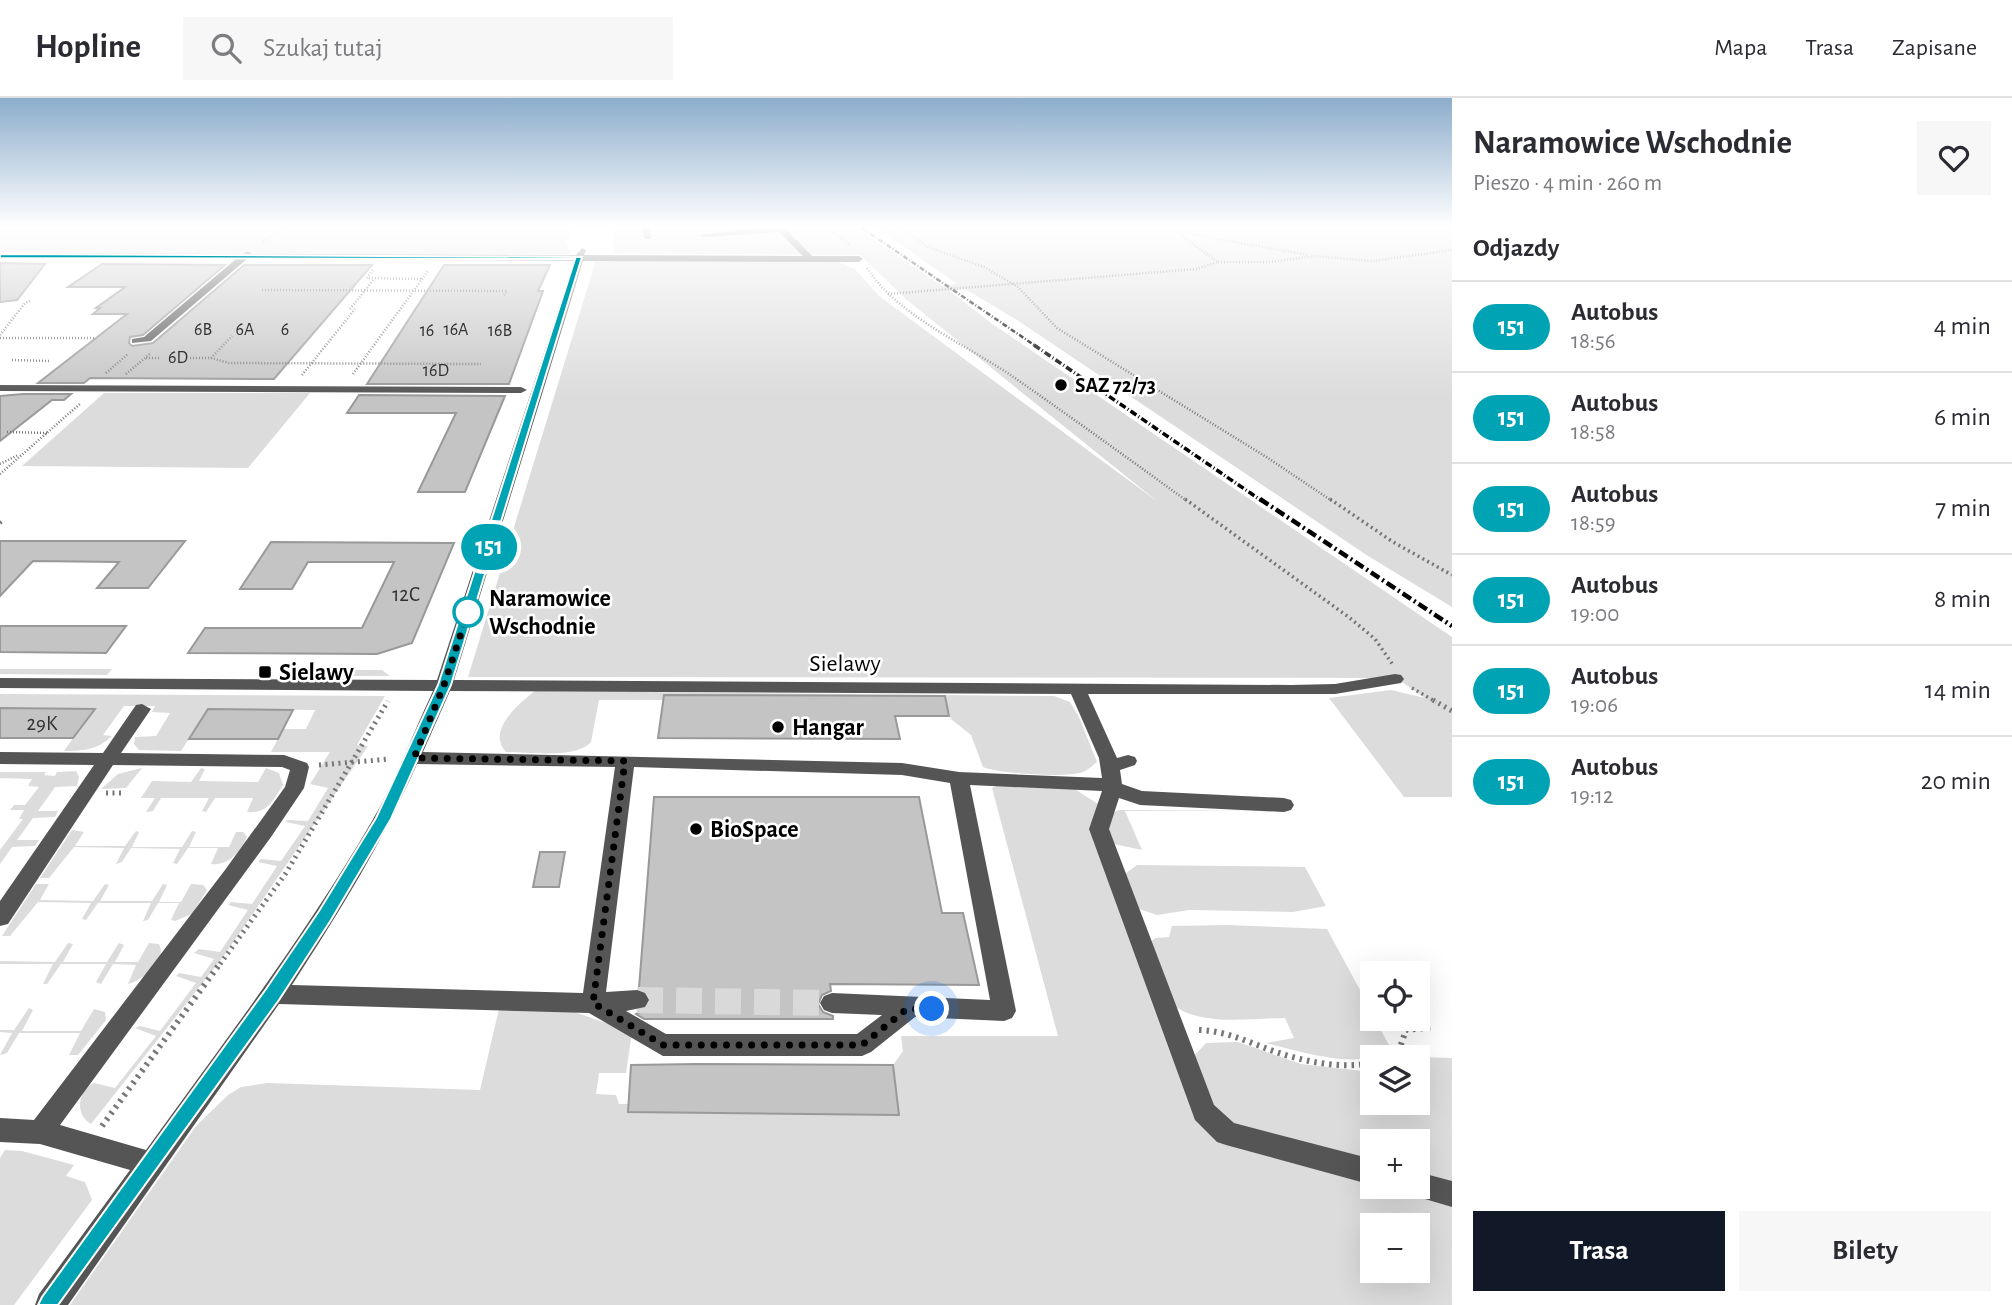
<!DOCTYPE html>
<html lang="pl">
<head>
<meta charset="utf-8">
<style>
	body { margin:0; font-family:"Alegreya Sans",sans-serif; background:#f7f7f7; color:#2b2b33; height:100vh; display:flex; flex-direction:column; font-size:26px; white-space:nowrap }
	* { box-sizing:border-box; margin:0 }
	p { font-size:23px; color:#7c7c81 }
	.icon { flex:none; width:38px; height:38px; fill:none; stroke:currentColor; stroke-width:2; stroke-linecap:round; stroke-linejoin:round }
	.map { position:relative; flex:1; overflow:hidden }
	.panel { display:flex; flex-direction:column; background:#fff; width:560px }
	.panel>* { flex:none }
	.badge { padding:0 14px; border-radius:23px; font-size:24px; line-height:46px }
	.buttons { position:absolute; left:1360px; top:863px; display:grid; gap:14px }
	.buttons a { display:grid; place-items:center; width:70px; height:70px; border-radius:0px; background:#fff; box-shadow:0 7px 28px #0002; font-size:35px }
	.you { position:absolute; width:35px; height:35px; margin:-18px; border:5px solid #fff; border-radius:50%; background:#1a73e8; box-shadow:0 0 0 10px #1a73e833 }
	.map>.badge { position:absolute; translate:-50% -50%; box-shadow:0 0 0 4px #fff }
	h2 { padding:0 21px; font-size:26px; line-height:63px }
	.round { display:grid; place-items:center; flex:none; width:74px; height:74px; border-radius:0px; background:#f7f7f7 }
	.summary { display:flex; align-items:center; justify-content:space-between; height:119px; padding:0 21px }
	h1 { font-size:33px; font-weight:700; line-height:52px }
	.button { display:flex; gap:14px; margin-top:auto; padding:14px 21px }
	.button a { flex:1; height:80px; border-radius:0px; background:#111827; color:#fff; font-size:28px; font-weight:700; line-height:80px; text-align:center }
	.button a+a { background:#f7f7f7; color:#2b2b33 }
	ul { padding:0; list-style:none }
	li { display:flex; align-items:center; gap:21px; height:91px; padding:0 21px; border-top:2px solid #e1e1e2 }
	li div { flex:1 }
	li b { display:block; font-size:26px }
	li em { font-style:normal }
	li .badge { min-width:77px; font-weight:700; text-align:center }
	header { display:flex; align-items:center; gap:42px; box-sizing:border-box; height:98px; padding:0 35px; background:#fff; border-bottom:2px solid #e1e1e2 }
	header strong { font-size:33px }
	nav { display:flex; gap:38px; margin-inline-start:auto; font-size:24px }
	.search { width:490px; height:63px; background:#f7f7f7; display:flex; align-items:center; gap:18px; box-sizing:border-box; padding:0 24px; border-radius:0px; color:#7c7c81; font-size:26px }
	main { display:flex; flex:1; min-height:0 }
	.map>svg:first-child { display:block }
</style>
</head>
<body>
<header>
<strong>Hopline</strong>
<div class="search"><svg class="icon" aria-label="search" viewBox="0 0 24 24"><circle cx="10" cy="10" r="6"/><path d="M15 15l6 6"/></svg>Szukaj tutaj</div>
<nav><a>Mapa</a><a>Trasa</a><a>Zapisane</a></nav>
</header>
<main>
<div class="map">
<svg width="1452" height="1207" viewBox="0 0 1452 1207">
	<rect width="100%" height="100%" fill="#fff"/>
	<g fill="#dcdcdc" fill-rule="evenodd">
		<polygon points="0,130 569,130 571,140 565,142 571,156 32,157 28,156 68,155 0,154"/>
		<polygon points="613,130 856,130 942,188 957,186 877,130 1452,130 1452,509 1368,458 1017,222 965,191 950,193 991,225 1452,539 1452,699 1404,699 1329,600 1391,592 1425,600 1396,580 468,579 596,162 832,161 855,171 879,198 1158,404 907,202 860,157 614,155"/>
		<polygon points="104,295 310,295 248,370 22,368"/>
		<polygon points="0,571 112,571 107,577 0,576"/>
		<polygon points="311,572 382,572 390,578 299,578"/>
		<path d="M535,593L1054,598L1070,604L1079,619L1097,664C1093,667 1088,672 1083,674C1067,680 999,676 983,669L971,637L951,621L945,599L664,598L663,602H599L591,644C576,661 528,654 506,654C486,633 519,605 535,593Z"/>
		<path d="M0,596L385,598L357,647L368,648L223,859L91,1026C74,1016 78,993 94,985L115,990L156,938L135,930L140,928L160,933L196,885L176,878L179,875L201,879L214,861L194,855L199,851L220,854L248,812L228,807L231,804L252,806L277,768L258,764L261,761L281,763L305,728L286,724L287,722L308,723L328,690L310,686L330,654H271L283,631H306L315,612L208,611L181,653L139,652L134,646L135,639L156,638L170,615L152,614L155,608H124L103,637L112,638C98,652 82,653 64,653L94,611L0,610Z"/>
		<polygon points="142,670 126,690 101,691 118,676"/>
		<path d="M201,670L205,671L199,683L258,684L266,670L279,675L283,687C273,703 267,716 247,714L253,700H215L206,714L202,713L209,700H161L153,713L146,714L155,700H141L152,683L191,684Z"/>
		<polygon points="76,673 79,679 77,688 55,689 38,713 58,713 55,719 33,720 17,742 39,742 35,748 12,749 0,766 0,752 23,721 19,721 24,712 10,712 14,707 25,707 39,689 28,688 32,681 0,680 0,674 46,674 44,677 55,678 57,674"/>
		<path d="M998,687L1070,688L1098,706L1191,1009L1372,1083V1088L1395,1089L1452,1103V1207H70L196,1028L228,997L241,989L267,985L480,992L499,911L560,909L632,934L626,975H599L596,996L616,997L619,1006H628V1014L899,1017L893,967L903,953L901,938H1058L992,690ZM1372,1127H1418V1172H1372Z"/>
		<polygon points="1119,712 1271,712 1125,713 1142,752 1114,746 1107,737 1110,716"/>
		<path d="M72,732L84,734L75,748H125L136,733L139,734L132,749H182L192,733L196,734L189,749H229L236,734H243L247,739C241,754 228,768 211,766L218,750H188L177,766L173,765L180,751L131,750L122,764L116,766L124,750L74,749L49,780H40Z"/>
		<polygon points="1137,767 1305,769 1326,808 1293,814 1189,812 1157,817 1136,810 1126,787 1126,775"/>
		<polygon points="36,786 49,786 40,802 93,803 105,786 109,787 100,803 152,803 163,786 167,787 159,804 181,804 191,786 203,787 207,792 192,816 175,823 171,822 179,805 158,805 148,822 143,823 151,805 98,805 86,822 82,821 91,805 38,804 10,838 2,838"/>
		<path d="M1227,827L1327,831L1372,914V920L1375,921L1389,947C1371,977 1294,952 1266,945L1294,940L1285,920C1250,920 1189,931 1166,899C1157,885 1152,863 1146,848L1155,840L1169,839L1172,828Z"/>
		<path d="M68,845L73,846L63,864H107L119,845L124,847L115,864H138L149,845L159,846C168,861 142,883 128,886L136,867L113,866L101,886L96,884L106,866H61L47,886H43L53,866H0V863L55,864Z"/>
		<polygon points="29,910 33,912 22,933 81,933 94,911 105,914 106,922 78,957 69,957 80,935 19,935 7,955 0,957 12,935 0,934 0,932 14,932"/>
		<polygon points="1238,944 1301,966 1372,974 1372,1004 1418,1004 1418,966 1421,959 1452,960 1452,1086 1418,1078 1418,1043 1372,1043 1372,1066 1233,1028 1215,1014 1192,960 1206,945"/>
		<polygon points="5,1052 22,1053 74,1067 66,1078 85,1084 92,1102 14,1207 0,1207 0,1060"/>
	</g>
	<g fill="#c4c4c4" stroke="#999" stroke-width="2">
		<polygon points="0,165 45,166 17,202 0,204"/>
		<polygon points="102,166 225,167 143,237 130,239 129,245 132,248 153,245 244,167 372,167 274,281 90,280 84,285 38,285 127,216 93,216 100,210 96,210 125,189 68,189"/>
		<polygon points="444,167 550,167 538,193 543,193 509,286 367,286"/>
		<polygon points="23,296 71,296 64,302 52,302 0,343 0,298"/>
		<polygon points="359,297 505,298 465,394 418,394 456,315 347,315"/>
		<polygon points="0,443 185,443 148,490 97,490 119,464 33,463 0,498"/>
		<polygon points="271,444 454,445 412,545 377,556 188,555 205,530 362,530 394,464 308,464 292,491 240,491"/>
		<polygon points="0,528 126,528 106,555 0,554"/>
		<polygon points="664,597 945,598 949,618 895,618 900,641 658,640"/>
		<polygon points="0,610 95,611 73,640 0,640"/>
		<polygon points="208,611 293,612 278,641 189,641"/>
		<polygon points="654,699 919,699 942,815 963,815 979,887 830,886 831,893 822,897 818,906 823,914 833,918 833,921 644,921 636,916 647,910 651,903 647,894 639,890"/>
		<polygon points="540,754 565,754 559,789 533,789"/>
		<polygon points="697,966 893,967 899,1017 628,1014 631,967"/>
	</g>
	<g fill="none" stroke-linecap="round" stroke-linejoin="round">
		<polyline stroke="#d9d9d9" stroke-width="26" stroke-dasharray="26 13" stroke-linecap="butt" points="637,902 832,905"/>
		<g stroke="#777" stroke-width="2.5" stroke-dasharray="1 2" stroke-linecap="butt">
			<polyline points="826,130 849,146"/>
			<polyline points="900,130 928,149 984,169 1018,189 1057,230 1268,360 1332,403"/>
			<polyline points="1179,134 1308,157"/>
			<polyline points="263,144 283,130"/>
			<polyline points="1218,164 1270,164 1315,158 1372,163 1452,152"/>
			<path d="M867,170C898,218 965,246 1012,278C1071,319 1129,361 1187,403"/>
			<polyline points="373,172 367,180 421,181"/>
			<polyline points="262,192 507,193 504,197"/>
			<polyline points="888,196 1196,171 1218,164 1171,130"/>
			<polyline points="350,211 374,181"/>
			<polyline points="0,237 25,205 30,203"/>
			<polyline points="0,240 96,240"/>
			<polyline points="146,260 159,260"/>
			<polyline points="190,260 211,260 229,265 481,266"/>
			<polyline points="211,260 232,238"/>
			<polyline points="12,262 49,263"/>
			<polyline points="106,275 128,256"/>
			<polyline points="126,276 151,255"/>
			<polyline points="353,276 428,173"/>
			<polyline points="302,277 355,211"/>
			<polyline points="7,334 48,335"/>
			<polyline points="0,366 18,357"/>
			<polyline points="0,376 81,305"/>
		</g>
		<g stroke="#777" stroke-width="3.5" stroke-dasharray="2 3.5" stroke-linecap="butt">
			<polyline points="1185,401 1350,520 1375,541 1393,567"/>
			<polyline points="1330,401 1393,444 1452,477"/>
			<polyline points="0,425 4,422"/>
			<polyline points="1412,590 1436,604"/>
		</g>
		<g stroke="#777" stroke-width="5" stroke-dasharray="2 4.5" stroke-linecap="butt">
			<polyline points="1433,602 1452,613"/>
			<polyline points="319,667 390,661"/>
			<polyline points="106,695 123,695"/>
			<polyline points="220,866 286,775 388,603"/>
		</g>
		<g stroke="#777" stroke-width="6" stroke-dasharray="2.5 5" stroke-linecap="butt">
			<path d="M1199,932C1228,933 1250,945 1276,954C1306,964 1341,971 1372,965"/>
			<polyline points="1394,959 1397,958 1406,932 1434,929"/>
			<polyline points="102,1028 221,864"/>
		</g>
		<g fill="#555" fill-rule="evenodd">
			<polygon points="642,130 650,130 651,141 645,141"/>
			<path d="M759,130H785L812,158H859L863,161L859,164L583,163L454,582L1291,587L1335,586L1395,576L1401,577L1404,581L1401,585L1335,596H1088L1117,660L1128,657L1135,659L1137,663L1135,667L1120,672L1122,686L1142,693L1284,700L1291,702L1294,707L1291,712L1284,714L1140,707L1119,700L1109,731L1214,1007L1234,1025L1372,1061V1087L1226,1047L1217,1044L1195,1022L1089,731L1102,693L970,687L1016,913L1012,920L1004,923L915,919L871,954L862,958H663L589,915L279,906L68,1207H35L39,1196L130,1072L40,1046L0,1044V1020L34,1022L225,772L285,689L290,672L282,669L113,667L8,826L0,828V803L94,667L0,666V654L103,655L136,607L142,606L151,611L121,655L284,657L307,665L309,669L304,690L271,739L60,1027L146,1052C224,944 305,838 372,723C396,682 413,635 433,593L0,590V580L437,582L574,163L247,161L151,243L132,245V241L144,239L236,161H0V155L243,156L248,153L252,156L576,157L582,150L586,152L584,157L803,158L779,134L704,139L700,137ZM450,593L1071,596L1099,660L1102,680L959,674L902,665L423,654ZM417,666L615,669L583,895L292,887C338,816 383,744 417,666ZM634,669L902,677L950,685L990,902L832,895L824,898L820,905L824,912L832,915L882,917L857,936H666L626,913L645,909L649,902L645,895L637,892L606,894Z"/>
			<polygon points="0,287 521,289 527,292 521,295 0,293"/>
			<polygon points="1418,1074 1452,1083 1452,1109 1408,1096 1405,1088 1418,1088"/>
		</g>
		<polyline stroke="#000" stroke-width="2.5" stroke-dasharray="5 2 1 2" stroke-linecap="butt" points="862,130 1037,249"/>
		<polyline stroke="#000" stroke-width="3.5" stroke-dasharray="7 2.5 1 2.5" stroke-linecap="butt" points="1034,247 1262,403"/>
		<polyline stroke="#000" stroke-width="4.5" stroke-dasharray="10 3.5 2 3.5" stroke-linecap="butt" points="1260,401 1452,528"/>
	</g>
	<linearGradient id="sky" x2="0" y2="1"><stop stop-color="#8cadcc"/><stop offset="0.43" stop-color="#fff"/><stop offset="1" stop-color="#fff" stop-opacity="0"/></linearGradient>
	<rect width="1452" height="299" fill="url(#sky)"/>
	<polygon fill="#00a3b4" stroke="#fff" stroke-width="2" points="0,156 582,159 451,587 391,721 331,822 279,902 58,1207 38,1207 42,1199 266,891 319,813 376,720 438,587 575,161 0,160"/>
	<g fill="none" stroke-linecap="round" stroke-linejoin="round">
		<polyline stroke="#000" stroke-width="7" stroke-dasharray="0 12.6" points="468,514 444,587 414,660 625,663 593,905 663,947 862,947 907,911 932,911"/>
	</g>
	<g fill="#000" stroke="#fff" stroke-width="2.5">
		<circle cx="1061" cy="287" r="7"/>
		<rect x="258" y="567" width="14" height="14" rx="3.5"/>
		<circle cx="778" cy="629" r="7"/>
		<circle cx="696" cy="731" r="7"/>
	</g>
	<circle fill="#fff" stroke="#00a3b4" stroke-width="3.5" cx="468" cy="514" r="14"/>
	<g text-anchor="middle" stroke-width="5" stroke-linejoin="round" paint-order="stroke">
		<g font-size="18" fill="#313131">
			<text x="203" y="237">6B</text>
			<text x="245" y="237">6A</text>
			<text x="285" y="237">6</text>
			<text x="456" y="237">16A</text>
			<text x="427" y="238">16</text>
			<text x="500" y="238">16B</text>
			<text x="178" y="265">6D</text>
			<text x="436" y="278">16D</text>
		</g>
		<g font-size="21" font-weight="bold" fill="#000" stroke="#fff" text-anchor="start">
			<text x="1075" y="294">SAZ 72/73</text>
		</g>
		<g font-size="21" fill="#313131">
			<text x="406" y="503">12C</text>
			<text x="42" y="632">29K</text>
		</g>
		<g font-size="24" font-weight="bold" fill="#000" stroke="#fff" text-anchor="start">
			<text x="489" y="508">Naramowice<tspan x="489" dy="28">Wschodnie</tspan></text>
		</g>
		<g font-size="24" fill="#000" stroke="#fff">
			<text x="845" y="573">Sielawy</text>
		</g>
		<g font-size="24" font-weight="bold" fill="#000" stroke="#fff" text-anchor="start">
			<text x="279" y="582">Sielawy</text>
			<text x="792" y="637">Hangar</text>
			<text x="710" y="739">BioSpace</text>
		</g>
	</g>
</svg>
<div class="buttons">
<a><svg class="icon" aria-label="locate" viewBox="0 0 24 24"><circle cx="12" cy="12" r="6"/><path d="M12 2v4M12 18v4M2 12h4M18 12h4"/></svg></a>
<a><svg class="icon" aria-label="layers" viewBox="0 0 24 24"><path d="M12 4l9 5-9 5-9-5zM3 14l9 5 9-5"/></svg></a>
<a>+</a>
<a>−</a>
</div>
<div class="you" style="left:932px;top:911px"></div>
<b class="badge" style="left:489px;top:449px;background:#00a3b4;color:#fff">151</b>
</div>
<section class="panel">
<div class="summary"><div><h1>Naramowice Wschodnie</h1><p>Pieszo · 4 min · 260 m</p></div><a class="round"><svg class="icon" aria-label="heart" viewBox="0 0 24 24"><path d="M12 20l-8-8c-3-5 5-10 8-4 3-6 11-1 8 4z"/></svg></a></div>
<h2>Odjazdy</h2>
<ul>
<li><span class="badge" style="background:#00a3b4;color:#fff">151</span><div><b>Autobus</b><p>18:56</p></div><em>4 min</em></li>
<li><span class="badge" style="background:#00a3b4;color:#fff">151</span><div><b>Autobus</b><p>18:58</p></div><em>6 min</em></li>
<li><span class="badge" style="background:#00a3b4;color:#fff">151</span><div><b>Autobus</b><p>18:59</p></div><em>7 min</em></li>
<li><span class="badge" style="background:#00a3b4;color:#fff">151</span><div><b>Autobus</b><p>19:00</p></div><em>8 min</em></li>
<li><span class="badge" style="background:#00a3b4;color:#fff">151</span><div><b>Autobus</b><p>19:06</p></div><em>14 min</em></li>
<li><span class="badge" style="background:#00a3b4;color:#fff">151</span><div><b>Autobus</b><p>19:12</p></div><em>20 min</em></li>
</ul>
<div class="button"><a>Trasa</a><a>Bilety</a></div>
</section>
</main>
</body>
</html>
